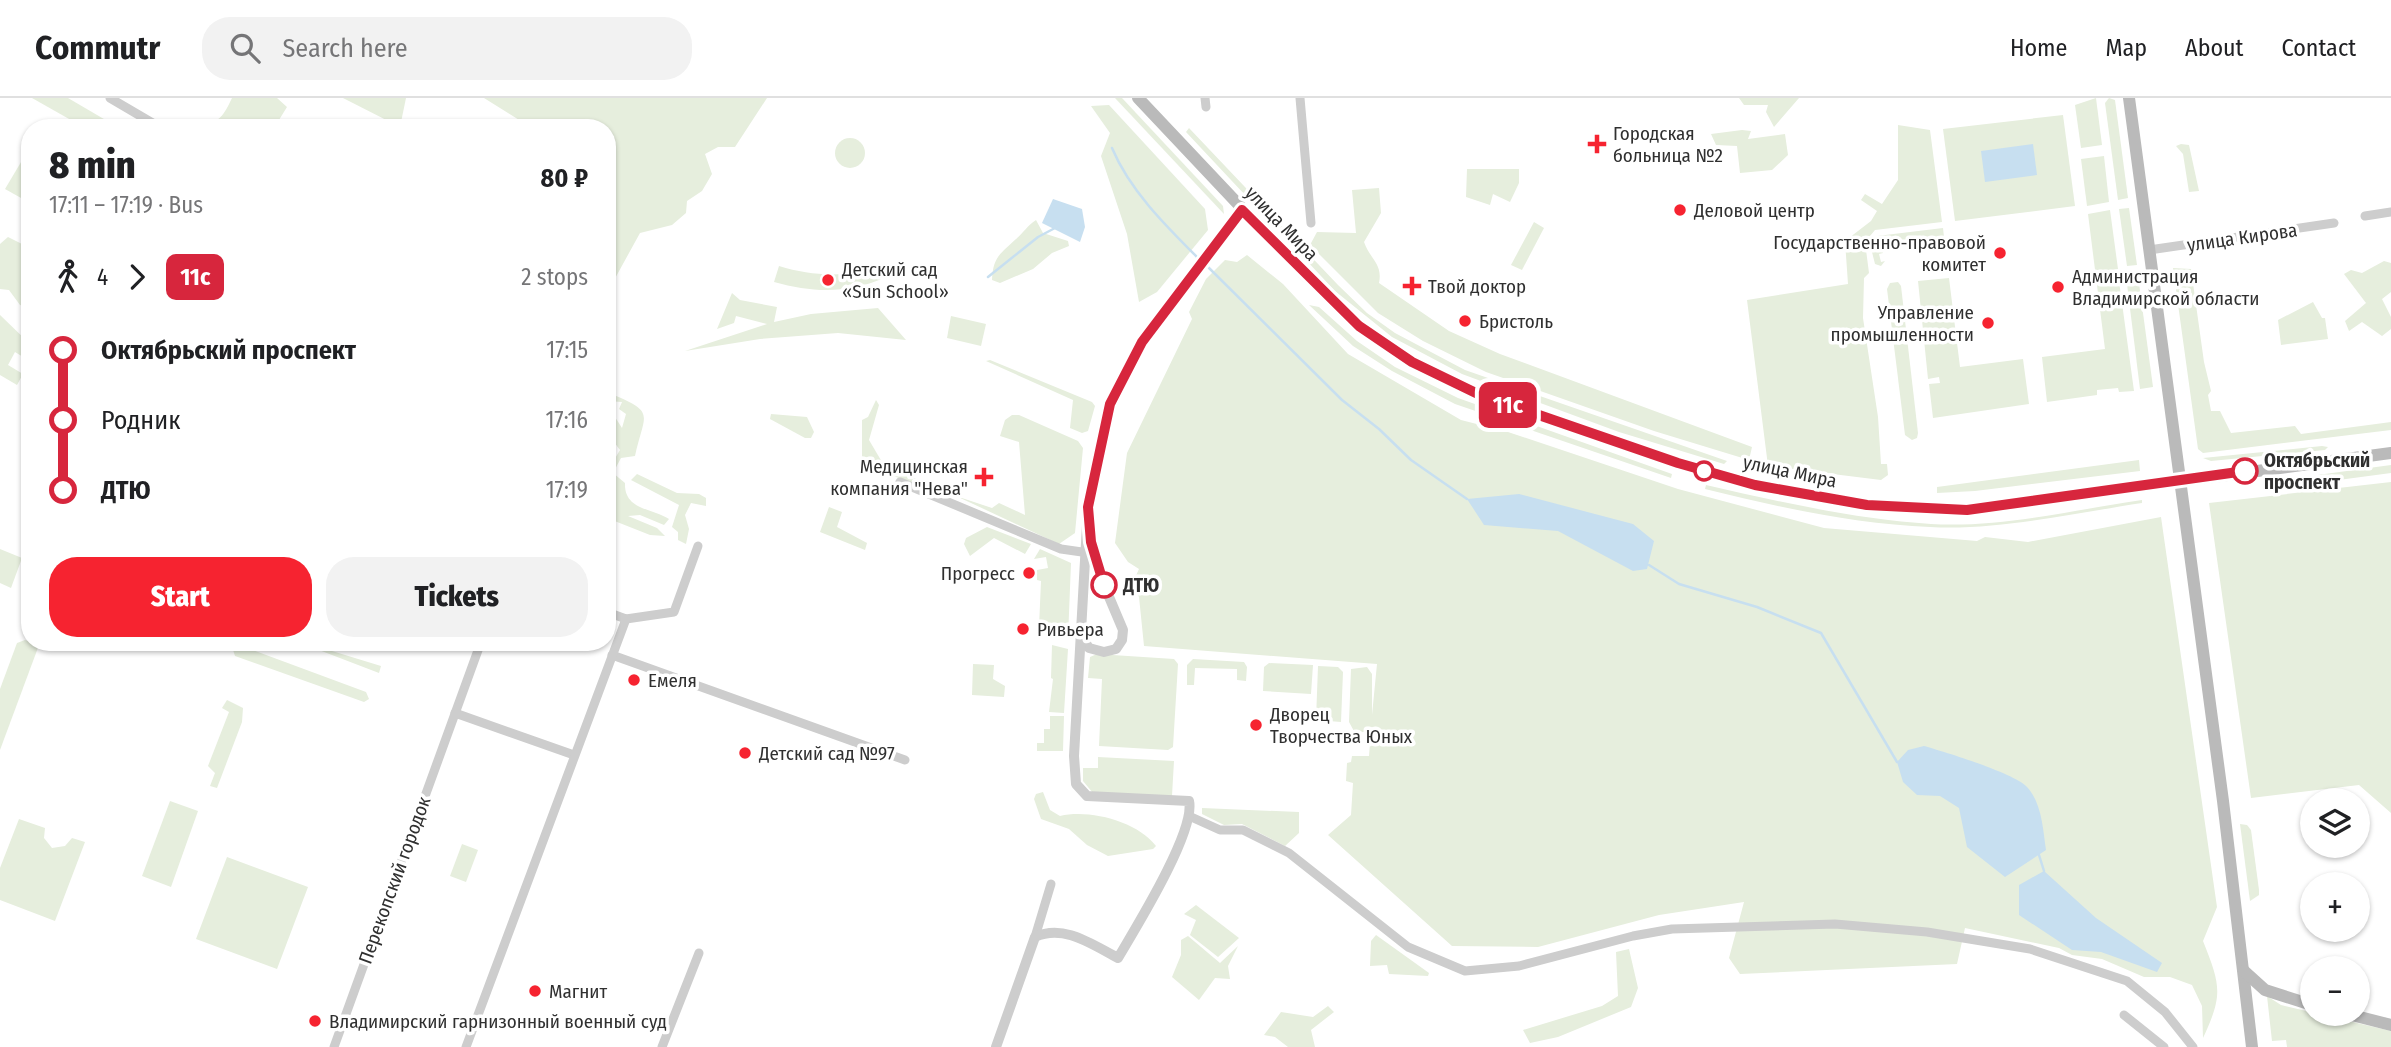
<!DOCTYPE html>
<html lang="en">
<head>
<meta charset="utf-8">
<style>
	body { margin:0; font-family:"Fira Sans Condensed",sans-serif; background:#f2f2f2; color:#202124; height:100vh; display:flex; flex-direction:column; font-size:26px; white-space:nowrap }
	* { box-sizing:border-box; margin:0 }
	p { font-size:23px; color:#757577 }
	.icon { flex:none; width:38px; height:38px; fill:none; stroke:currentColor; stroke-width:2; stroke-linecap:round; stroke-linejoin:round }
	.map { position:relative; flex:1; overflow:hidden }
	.sheet { position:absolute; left:21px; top:21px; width:595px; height:532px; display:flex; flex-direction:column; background:#fff; border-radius:28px; box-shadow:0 2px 5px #0004 }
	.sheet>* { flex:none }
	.badge { padding:0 14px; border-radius:10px; font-size:24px; line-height:46px }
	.buttons { position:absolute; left:2300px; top:690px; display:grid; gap:14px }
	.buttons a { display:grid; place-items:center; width:70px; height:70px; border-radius:50%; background:#fff; box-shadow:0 2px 5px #0004; font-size:35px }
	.map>.badge { position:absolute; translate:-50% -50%; box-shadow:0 0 0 4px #fff }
	.legs { display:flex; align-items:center; gap:10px; height:77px; padding:0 28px; font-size:23px }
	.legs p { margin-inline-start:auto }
	.head { display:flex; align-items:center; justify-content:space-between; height:119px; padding:0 28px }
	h1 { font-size:38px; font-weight:800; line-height:52px }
	.cta { display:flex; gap:14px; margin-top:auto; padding:14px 28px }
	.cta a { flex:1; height:80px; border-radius:28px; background:#f62330; color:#fff; font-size:28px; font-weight:800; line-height:80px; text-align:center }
	.cta a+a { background:#f2f2f2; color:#202124 }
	ul { padding:0 28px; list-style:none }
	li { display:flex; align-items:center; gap:24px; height:70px; font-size:26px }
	li i { display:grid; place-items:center; width:10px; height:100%; margin:0 9px; background:currentColor }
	li i::after { content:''; width:18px; height:18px; margin:-9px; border:5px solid; border-radius:50%; background:#fff }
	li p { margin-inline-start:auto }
	li:first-child i { background:linear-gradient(#0000 50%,currentColor 0) }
	li:last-child i { background:linear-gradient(currentColor 50%,#0000 0) }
	header { display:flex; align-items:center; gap:42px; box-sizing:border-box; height:98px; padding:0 35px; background:#fff; border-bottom:2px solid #e0e0e0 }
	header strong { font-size:33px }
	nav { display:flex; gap:38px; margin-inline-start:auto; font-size:24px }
	.search { width:490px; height:63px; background:#f2f2f2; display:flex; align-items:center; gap:18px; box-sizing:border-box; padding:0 24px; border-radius:28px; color:#757577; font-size:26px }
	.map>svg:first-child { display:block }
</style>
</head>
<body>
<header>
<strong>Commutr</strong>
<div class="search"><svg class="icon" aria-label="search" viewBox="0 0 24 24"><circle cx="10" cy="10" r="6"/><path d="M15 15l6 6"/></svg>Search here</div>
<nav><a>Home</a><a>Map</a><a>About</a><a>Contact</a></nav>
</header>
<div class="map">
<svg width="2391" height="949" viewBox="0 0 2391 949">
	<rect width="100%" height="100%" fill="#fff"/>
	<g fill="#e6eedd">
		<polygon points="32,0 68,0 109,24 108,30 85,30"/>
		<path d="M232,0H277L287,9L274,30H206L200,26C219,26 224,17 232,0Z"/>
		<polygon points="343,0 406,0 400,29"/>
		<polygon points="484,0 767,0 735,49 718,49 705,56 712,76 702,93 687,103 686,115 672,127 640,135 607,195 607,30 532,30"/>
		<polygon points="1115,0 1122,0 1223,108 1224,116"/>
		<polygon points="1739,0 1799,0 1774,29 1766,14 1768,7 1744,7"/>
		<polygon points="2096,0 2102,47 2081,50 2075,7"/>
		<polygon points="2109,0 2115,2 2128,100 2118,102 2105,5"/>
		<polygon points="1109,7 1205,111 1208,132 1157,194 1139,204 1127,136 1101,58 1110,35 1091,8"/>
		<polygon points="2063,17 2075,108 1955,123 1943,31"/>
		<polygon points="1898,27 1930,32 1942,124 1875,132 1865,144 1869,175 1864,180 1863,220 1878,319 1881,366 1887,366 1888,377 1881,382 1768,368 1747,202 1848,186 1845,143 1871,123 1877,113 1861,102 1865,96 1882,106 1898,82"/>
		<polygon points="1189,30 1338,187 1367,215 1395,235 1465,272 1727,363 1724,366 1619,334 1462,276 1392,239 1335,193 1186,34"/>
		<polygon points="1742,32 1751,33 1748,41 1785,36 1788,57 1772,72 1740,75 1737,48 1716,47 1711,36"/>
		<circle cx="850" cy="55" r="15"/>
		<polygon points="2181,46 2189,47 2199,93 2189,94 2183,56 2176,48"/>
		<polygon points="30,49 30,105 5,91"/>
		<polygon points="2104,58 2109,104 2087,108 2081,61"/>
		<polygon points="1467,71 1519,71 1519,85 1510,104 1493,96 1490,107 1466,99"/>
		<path d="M1379,90L1381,115L1364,144C1370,161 1383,166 1379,185L1449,233L1500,256L1752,349L1749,362L1654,333L1486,274L1423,243L1378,215L1310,147L1317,134L1356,135L1352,92Z"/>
		<polygon points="2129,110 2137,167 2127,168 2119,111"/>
		<polygon points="2110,112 2118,171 2097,175 2099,185 2119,183 2134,293 2119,294 2118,290 2097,292 2097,297 2047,304 2042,259 2105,251 2088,116"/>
		<path d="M1036,122L1043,135L1068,143L1069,148L1052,155L1033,171L1000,185L992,182C993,159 1000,156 1016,141C1024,134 1027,128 1036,122Z"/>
		<polygon points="1534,124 1544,130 1522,172 1511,167"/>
		<polygon points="1943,130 1944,139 1883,149 1883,155 1879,156 1881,164 1885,163 1881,168 1875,166 1871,150 1877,138"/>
		<polygon points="8,139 30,150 30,210 20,207 9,192 0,191 0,146"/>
		<path d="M1247,157L1283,186L1348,256L1461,322L1508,334L1678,391L1824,430L1977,443L1985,439L2028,444L2161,419L2217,809L2203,843C2221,888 2223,897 2203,940L2202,908L2192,887L2170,879H2144L2102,861L2072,857L2059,850L1965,830L1957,866L1740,876L1729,860L1744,804L1659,817L1538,849L1452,848L1328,737L1351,717L1353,685L1346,683L1347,665L1351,664L1352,658H1369L1371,633L1355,635L1349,624L1351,571L1367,569L1372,576V617L1377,566L1144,548L1139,499L1132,486L1139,471L1128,464L1115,445L1127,355L1192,221L1189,214L1206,181L1225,162L1237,164Z"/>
		<polygon points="2384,163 2391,165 2391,194 2382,201 2391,219 2391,231 2382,238 2362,224 2349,233 2345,223 2366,205 2344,176 2351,172 2362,175"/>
		<path d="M779,168C814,179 848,179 882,169L886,179C848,196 814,195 774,184Z"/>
		<polygon points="2173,170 2191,171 2204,264 2211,293 2208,297 2211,313 2220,313 2231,335 2295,328 2301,336 2391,324 2391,332 2203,355 2198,351"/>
		<polygon points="2126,178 2138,178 2153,289 2140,291"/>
		<polygon points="1949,180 1960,269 2023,261 2029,306 1933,320 1929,286 1940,285 1939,279 1928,281 1918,183"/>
		<polygon points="1898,184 1901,188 1918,335 1917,340 1912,342 1905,337 1887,191 1890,185"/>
		<polygon points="732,195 740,202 777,209 774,224 811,216 878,210 906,242 838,235 760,241 685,253 767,226 736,218 734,225 717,231"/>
		<polygon points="2313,204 2322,220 2325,220 2328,241 2281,247 2278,222"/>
		<polygon points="1309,207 1319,209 1357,243 1395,269 1458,300 1672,376 1671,380 1455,306 1392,273 1353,248"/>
		<polygon points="0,217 30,246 28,262 15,254 8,267 23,276 17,287 0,277"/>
		<polygon points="951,218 986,226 981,248 947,240"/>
		<polygon points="990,262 1092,304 1095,308 1088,333 1082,335 1070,330 1073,302 986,263"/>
		<path d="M607,294C657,315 645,313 635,358L621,360L613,375L625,385C624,412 652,410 669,421L664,427L640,417L628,418L657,430L665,438L650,437L607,420V374L620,352L611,340L610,322L615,319L622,330L626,316L619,311L622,304L607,303Z"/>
		<polygon points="876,302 879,307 869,342 882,364 890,370 945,393 943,398 869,368 862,358 862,322 868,319"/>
		<polygon points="771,316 807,319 814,334 811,340 805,340 770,321"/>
		<polygon points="1012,317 1019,317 1078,343 1083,350 1075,435 1059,446 956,398 992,410 999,405 1025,417 1019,344 1000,338 1005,322"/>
		<polygon points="2322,348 2328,349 2325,352 2211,363 2203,360"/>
		<polygon points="2139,362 2140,373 1975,393 1937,395 1937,389"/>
		<polygon points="2391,367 2391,375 2270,391 2270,386 2280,382"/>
		<polygon points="637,376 677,395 699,396 706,400 706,408 691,405 685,417 689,431 686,446 678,442 678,434 672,429 679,407 631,382"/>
		<polygon points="2391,384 2391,715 2359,687 2251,700 2209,405"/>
		<path d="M1706,387C1780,404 1855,421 1931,426C2000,430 2074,412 2142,402V405C2076,415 1996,433 1930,429C1854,426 1778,409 1705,391Z"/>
		<polygon points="829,409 842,414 837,429 867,445 865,452 820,434"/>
		<polygon points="987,429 1031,446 1025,456 994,440 970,458 964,446 966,440"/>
		<polygon points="0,451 22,460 11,490 0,485"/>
		<polygon points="1040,451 1071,465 1068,540 1061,540 1061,530 1039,529 1041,483 1037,482 1037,472 1048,470 1046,459 1034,461"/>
		<polygon points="25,542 39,547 0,652 0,591 17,545"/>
		<polygon points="298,544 335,544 332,553 381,568 379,575"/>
		<polygon points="239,547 366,594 369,601 364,604 235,558 233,552"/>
		<polygon points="1052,547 1068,551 1064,615 1049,614 1053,581 1051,580"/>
		<polygon points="1097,556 1174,561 1178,566 1173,649 1168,652 1099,648 1102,581 1088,580 1090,559"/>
		<polygon points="1193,561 1244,564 1247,569 1246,583 1237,582 1237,571 1195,570 1194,587 1187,587 1187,567"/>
		<polygon points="1269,565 1313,567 1311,596 1263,593 1264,569"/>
		<polygon points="973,566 994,567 993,581 1005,588 1004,599 972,597"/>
		<polygon points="1318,568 1338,569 1343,574 1341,624 1316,622"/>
		<polygon points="227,602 243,610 242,624 217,690 210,688 215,675 208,668 229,614 222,610"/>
		<polygon points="1050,618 1064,618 1063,653 1037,653 1037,645 1044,645 1044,631 1050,631"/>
		<polygon points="1098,659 1174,663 1172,698 1093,695 1083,683 1083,670 1098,670"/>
		<path d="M1043,694L1050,712L1060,718C1089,711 1137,723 1156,748L1153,751L1108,758L1087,747L1069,731L1041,721L1034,701L1036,696Z"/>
		<polygon points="170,703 198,713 171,789 142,778"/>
		<polygon points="1202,710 1299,714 1299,735 1285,748 1242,726 1224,727 1202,716"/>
		<polygon points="19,721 45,730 44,740 52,750 65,748 72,740 85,744 55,823 0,802 0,770"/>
		<polygon points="2240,726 2247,727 2251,732 2259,792 2259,797 2250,803"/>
		<polygon points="462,746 478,752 466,784 450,778"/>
		<polygon points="227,759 308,789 277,871 196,841"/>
		<polygon points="1196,807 1239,840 1218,859 1190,837 1196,822 1184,816"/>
		<polygon points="1376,837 1429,875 1428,878 1389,876 1387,867 1370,868 1371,843"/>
		<polygon points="1188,838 1220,865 1238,848 1228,868 1230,881 1215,880 1199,902 1172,879 1181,857 1181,842"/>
		<polygon points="1629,851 1638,890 1631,909 1558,939 1530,945 1523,932 1602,908 1618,898 1616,854"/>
		<polygon points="2267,898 2281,907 2391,933 2391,949 2287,949 2286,942 2272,943"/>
		<polygon points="1328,908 1334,914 1311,932 1315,949 1288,949 1275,939 1264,937 1281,914 1313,919"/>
	</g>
	<g fill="#c7dff0">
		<polygon points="2033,46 2037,77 1985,84 1981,53"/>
		<polygon points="1053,101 1082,111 1085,129 1080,144 1042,125"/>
		<polygon points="1519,396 1633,426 1654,443 1647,471 1633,473 1558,433 1484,427 1467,401"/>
		<path d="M1924,648C1945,654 2014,675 2027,689C2042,705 2043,732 2046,752L2005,779L1967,749L1959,710L1940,698L1917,697L1903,684L1897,664L1908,652Z"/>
		<polygon points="2044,773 2096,820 2162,865 2157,874 2101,854 2072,852 2019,817 2019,787"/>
	</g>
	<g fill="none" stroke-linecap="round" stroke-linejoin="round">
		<g stroke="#c7dff0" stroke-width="2.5">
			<path d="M1112,50C1130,93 1167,129 1200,162"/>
			<polyline points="1205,166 1342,302 1379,331 1411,362 1467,401"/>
			<polyline points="988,179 1038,139 1055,130"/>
			<polyline points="1649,467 1679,486 1757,509 1821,535 1897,664"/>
			<polyline points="2039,757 2044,773"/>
		</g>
		<g stroke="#cdcdcd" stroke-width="9">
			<polyline points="110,0 161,30"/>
			<polyline points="1205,0 1206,9"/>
			<polyline points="1300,0 1311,125"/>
			<polyline points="2365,118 2391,114"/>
			<polyline points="2149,152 2334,125"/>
			<polyline points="900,384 1061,451 1089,455"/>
			<polyline points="607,514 626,521 674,514 698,448"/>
			<polyline points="612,557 905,662"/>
			<polyline points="455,615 574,657"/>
			<polyline points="1189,718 1220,732 1243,732 1289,755 1408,849 1465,873 1519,868 1633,838 1672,831 1835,826 1927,834 2030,851 2127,883 2165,914 2193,949"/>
			<polyline points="1035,839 1051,786"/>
			<polyline points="2124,917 2164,949"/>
			<polyline points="334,949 481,544"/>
			<polyline points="466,949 626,521"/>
			<polyline points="662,949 699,855"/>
		</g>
		<g stroke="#cdcdcd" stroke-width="10">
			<polyline points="1081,538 1089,550 1104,554 1116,551 1122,542 1123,532 1104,487 1091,435"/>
			<path d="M996,949L1035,839C1064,826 1091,846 1118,860C1135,831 1196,733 1189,703L1087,698L1076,686L1074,658L1088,409L1110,306L1142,245L1242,112"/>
		</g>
		<g stroke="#bababa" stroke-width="12">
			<polyline points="1138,0 1305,177 1359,228 1412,264 1478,296 1678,365 1755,387 1867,407 1967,412 2391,355"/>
			<polyline points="2129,0 2223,703 2252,949"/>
			<polyline points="2244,873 2265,892 2312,907"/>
			<polyline points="2344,915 2391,927"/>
		</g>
	</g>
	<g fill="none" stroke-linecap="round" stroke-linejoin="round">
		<g stroke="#fff" stroke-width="16">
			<polyline id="line-1" points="1104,487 1091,444 1088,409 1110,306 1142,244 1242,112 1359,228 1412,264 1478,296 1678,365 1755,387 1867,407 1967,412 2245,373"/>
		</g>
		<use href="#line-1" stroke="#d7263d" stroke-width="10"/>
	</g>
	<g fill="#f62330" stroke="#fff" stroke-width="2.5">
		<path d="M1593.5 35.5h7v7h7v7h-7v7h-7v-7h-7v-7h7z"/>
		<circle cx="1680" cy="112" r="7"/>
		<circle cx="2000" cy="155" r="7"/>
		<circle cx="828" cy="182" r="7"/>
		<path d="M1408.5 177.5h7v7h7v7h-7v7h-7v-7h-7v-7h7z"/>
		<circle cx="2058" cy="189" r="7"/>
		<circle cx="1465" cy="223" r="7"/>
		<circle cx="1988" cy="225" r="7"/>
		<path d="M980.5 368.5h7v7h7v7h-7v7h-7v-7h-7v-7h7z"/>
		<circle cx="1029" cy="475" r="7"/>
		<circle cx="1023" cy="531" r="7"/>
		<circle cx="634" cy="582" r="7"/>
		<circle cx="1256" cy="627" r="7"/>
		<circle cx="745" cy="655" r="7"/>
		<circle cx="535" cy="893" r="7"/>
		<circle cx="315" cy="923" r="7"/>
	</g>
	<g fill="#fff" stroke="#d7263d" stroke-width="3.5">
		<circle cx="1704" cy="373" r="9"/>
		<circle cx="2245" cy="373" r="12"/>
		<circle cx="1104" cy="487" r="12"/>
	</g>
	<g text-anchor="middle" stroke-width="7" stroke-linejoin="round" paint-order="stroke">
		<g font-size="19" fill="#303030" stroke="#fff" text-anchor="start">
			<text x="1613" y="42">Городская<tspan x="1613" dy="22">больница №2</tspan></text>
			<text x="1694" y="119">Деловой центр</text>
			<text x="1986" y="151" text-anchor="end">Государственно-правовой<tspan x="1986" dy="22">комитет</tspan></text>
			<text x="842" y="178">Детский сад<tspan x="842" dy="22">«Sun School»</tspan></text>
			<text x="2072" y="185">Администрация<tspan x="2072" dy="22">Владимирской области</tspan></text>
			<text x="1428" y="195">Твой доктор</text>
			<text x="1974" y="221" text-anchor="end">Управление<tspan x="1974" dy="22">промышленности</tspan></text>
			<text x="1479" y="230">Бристоль</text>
			<text x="968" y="375" text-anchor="end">Медицинская<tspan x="968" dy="22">компания "Нева"</tspan></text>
			<text x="1015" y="482" text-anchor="end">Прогресс</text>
			<text x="1037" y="538">Ривьера</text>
			<text x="648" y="589">Емеля</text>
			<text x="1270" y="623">Дворец<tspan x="1270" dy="22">Творчества Юных</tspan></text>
			<text x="759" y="662">Детский сад №97</text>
			<text x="549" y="900">Магнит</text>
			<text x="329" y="930">Владимирский гарнизонный военный суд</text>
		</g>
		<g font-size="19" fill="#303030" stroke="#fff">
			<text transform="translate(1282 125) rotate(46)" y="7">улица Мира</text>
			<text transform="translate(2242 139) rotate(-8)" y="7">улица Кирова</text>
			<text transform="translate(1790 373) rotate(12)" y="7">улица Мира</text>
			<text transform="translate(394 782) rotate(-70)" y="7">Перекопский городок</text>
		</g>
		<g font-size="19" font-weight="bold" fill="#303030" stroke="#fff" text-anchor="start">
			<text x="2264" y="369">Октябрьский<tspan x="2264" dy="22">проспект</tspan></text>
			<text x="1123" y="494">ДТЮ</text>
		</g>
	</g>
</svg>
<div class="buttons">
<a><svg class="icon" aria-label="layers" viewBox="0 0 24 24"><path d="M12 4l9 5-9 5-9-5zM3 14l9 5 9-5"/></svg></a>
<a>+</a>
<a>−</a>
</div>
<b class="badge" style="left:1508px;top:307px;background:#d7263d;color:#fff">11с</b>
<section class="sheet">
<div class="head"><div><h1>8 min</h1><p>17:11 – 17:19 · Bus</p></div><b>80 ₽</b></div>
<div class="legs"><svg class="icon" aria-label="walk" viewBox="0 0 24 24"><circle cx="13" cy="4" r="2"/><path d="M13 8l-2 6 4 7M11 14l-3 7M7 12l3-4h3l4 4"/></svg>4<svg class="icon" aria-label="forward" viewBox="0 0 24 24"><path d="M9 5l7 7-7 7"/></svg><b class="badge" style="background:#d7263d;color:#fff">11с</b><p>2 stops</p></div>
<ul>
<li><i style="color:#d7263d"></i><b>Октябрьский проспект</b><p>17:15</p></li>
<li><i style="color:#d7263d"></i><span>Родник</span><p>17:16</p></li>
<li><i style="color:#d7263d"></i><b>ДТЮ</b><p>17:19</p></li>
</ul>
<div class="cta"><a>Start</a><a>Tickets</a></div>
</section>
</div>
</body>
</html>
